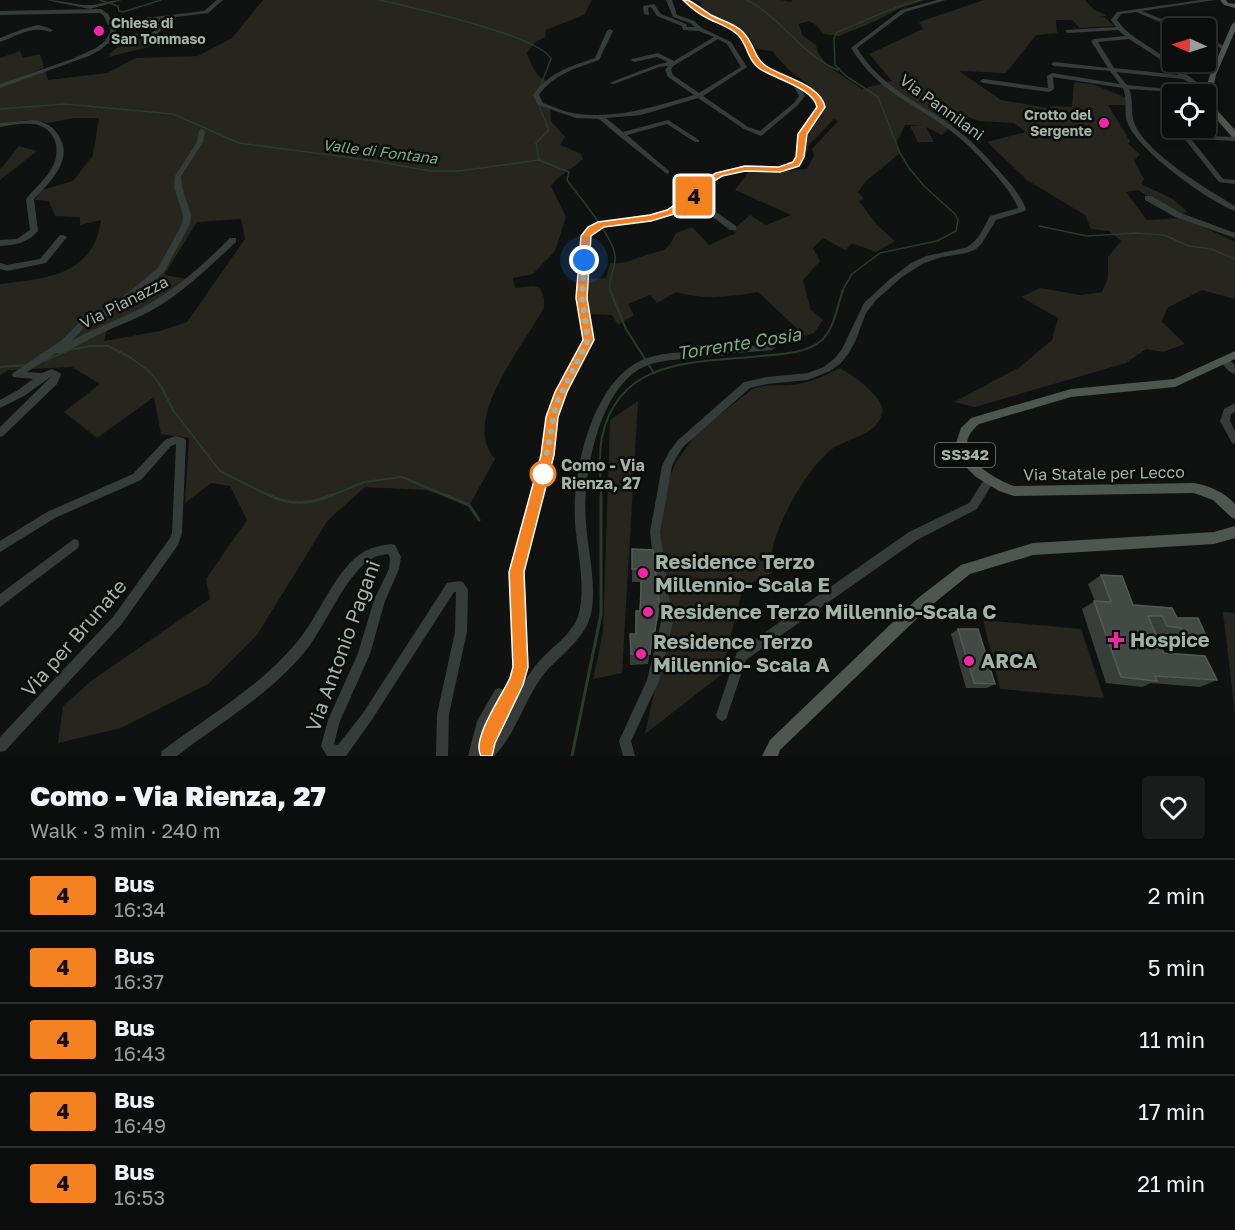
<!DOCTYPE html>
<html lang="en">
<head>
<meta charset="utf-8">
<style>
	body { margin:0; font-family:"Golos Text",sans-serif; background:#1a1c1b; color:#f1f3f6; height:100vh; display:flex; flex-direction:column; font-size:22px; white-space:nowrap }
	* { box-sizing:border-box; margin:0 }
	p { font-size:20px; color:#9a9c9d }
	.icon { flex:none; width:33px; height:33px; fill:none; stroke:currentColor; stroke-width:2; stroke-linecap:round; stroke-linejoin:round }
	.map { position:relative; height:756px; overflow:hidden }
	.side { display:flex; flex-direction:column; background:#0c0e0d; flex:1 }
	.side>* { flex:none }
	.badge { padding:0 12px; border-radius:4px; font-size:21px; line-height:39px }
	.needle { width:39px; rotate:273deg }
	.tools { position:absolute; left:1162px; top:18px; display:grid; gap:12px }
	.tools a { display:grid; place-items:center; width:54px; height:54px; border-radius:6px; background:#0c0e0d; box-shadow:0 3px 9px #0003,0 0 0 2px #2c2e2e; font-size:30px }
	.you { position:absolute; width:30px; height:30px; margin:-15px; border:4px solid #fff; border-radius:50%; background:#1a73e8; box-shadow:0 0 0 9px #1a73e833 }
	.map>.badge { position:absolute; translate:-50% -50%; box-shadow:0 0 0 3px #fff }
	.round { display:grid; place-items:center; flex:none; width:63px; height:63px; border-radius:6px; background:#1a1c1b }
	.head { display:flex; align-items:center; justify-content:space-between; height:102px; padding:0 30px }
	h1 { font-size:28px; font-weight:800; line-height:45px }
	ul { padding:0; list-style:none }
	li { display:flex; align-items:center; gap:18px; height:72px; padding:0 30px; border-top:2px solid #2c2e2e }
	li div { flex:1 }
	li b { display:block; font-size:22px }
	li em { font-style:normal }
	li .badge { min-width:66px; font-weight:700; text-align:center }
	.map>svg:first-child { display:block }
</style>
</head>
<body>
<div class="map">
<svg width="1235" height="756" viewBox="0 0 1235 756">
	<rect width="100%" height="100%" fill="#101211"/>
	<g fill="#26261f" fill-rule="evenodd">
		<path d="M263,0H592L584,15L546,30L545,37L534,43L527,53C531,65 536,78 549,82L537,95L542,104L550,108L551,121L565,137L560,145L580,153L583,159C572,170 560,173 551,186L566,217L555,251L533,274L513,278L515,288L534,286L540,288L544,298V307C526,344 459,419 495,459L469,506L426,490L365,487L328,520L257,635L208,684L121,728L58,743L63,706L91,681L210,599L206,579L247,520L230,486L211,483L185,503L189,438L161,434L154,397L97,438L64,412L100,384L72,367L8,370L0,375V284C46,279 94,275 101,220L80,225V217L55,216L49,201L35,200L42,190L73,181L93,155L99,118H74L48,123L26,120L0,124V87L45,70L48,80L107,73L136,58L198,56L232,38ZM241,219L245,239L187,322L160,331L104,341L107,329L193,280L164,275L197,222Z"/>
		<path d="M694,0H781L791,2L792,0H926L900,8L876,21L839,36L823,34L816,25L809,21L799,24L802,35L816,45C819,65 847,78 862,89L892,81L869,54L923,29L919,22L984,0H1085L1094,10L1107,15L1098,18L1104,17L1114,26L1080,28L1072,20H1056L1057,33L1036,35L1006,73L959,71L1001,100L1048,108L1054,106L1072,107L1074,82L1092,84L1127,98L1125,105H1108L1130,141L1128,144L1140,154L1134,161L1144,179L1141,184L1171,198L1188,212L1178,214L1138,190L1126,192L1147,220L1184,218L1235,242V299L1202,290L1167,308L1162,322L1185,344L1163,352L1146,349L1126,363L975,407L954,402L1020,367L1052,340L1058,318L1021,297L1040,288L1081,295L1102,292L1108,278V257L1121,241L1109,231L1091,229L1085,215L1027,180L987,142L1026,132L1014,123L979,121L963,115L942,135L926,127L934,142H918L910,126L922,125H905L896,144L900,153L865,182L858,192L864,199L859,201L877,225L895,241L876,252L852,243L845,250L823,238L813,248L820,261L803,280L811,310L823,320L814,333L805,336L758,292C729,297 703,300 676,292L657,303L650,295L628,304L634,315L618,325L612,315L590,314L586,299L588,279L606,278L610,263C626,264 628,261 643,256C662,249 666,255 676,233L692,227L709,245L736,233L733,230L750,215L766,225L791,215L735,190L749,171L774,172L807,169L814,156L812,149L838,121L834,119L809,145L804,159C805,130 813,131 825,109C820,91 807,84 793,73C785,67 779,59 772,51L756,49C753,43 751,38 746,33C733,20 707,22 700,2Z"/>
		<polygon points="152,37 149,47 100,59 110,56 109,54 118,47 124,46 129,40"/>
		<polygon points="20,51 23,58 40,54 44,68 0,85 0,58"/>
		<polygon points="19,146 37,151 0,180 0,170"/>
		<path d="M840,368C852,375 885,397 882,412C879,435 847,438 832,449C808,467 781,516 773,546C771,554 772,564 772,573L743,587L721,675L645,734L669,624L670,591L663,576L656,534L665,489L676,462L697,433L752,389C765,384 776,386 790,385C809,384 823,376 840,368Z"/>
		<polygon points="638,401 622,673 593,679 603,632 610,420"/>
		<polygon points="1223,612 1235,613 1235,714"/>
		<polygon points="983,620 1081,629 1104,698 1000,689"/>
	</g>
	<g fill="none" stroke-linecap="round" stroke-linejoin="round">
		<g stroke="#2a3a2d" stroke-width="1.5">
			<polyline points="100,0 118,6 119,11 123,12 161,0"/>
			<path d="M380,0C408,7 542,36 551,59L539,89"/>
			<path d="M747,0C782,18 801,55 838,70"/>
			<polyline points="538,103 549,130 536,143 539,160"/>
			<path d="M0,109L65,104L173,114L239,143L375,161L430,171H459L539,160L569,172L567,180C580,198 612,235 615,255C617,268 608,275 610,291"/>
			<polyline points="1039,226 1087,236 1136,233 1164,235 1189,246 1211,249 1235,259"/>
			<path d="M842,291L852,274L880,253L937,241L956,231L958,220L955,214L924,186L909,168L900,153L878,97L846,76L835,65L834,38L837,32C866,21 891,7 921,0"/>
		</g>
		<g stroke="#2a3a2d" stroke-width="2">
			<polyline points="610,290 626,329 654,373"/>
			<polyline points="44,361 69,350 90,346 108,346 128,356 149,371 161,386 173,410 220,471 272,497"/>
			<polyline points="0,367 27,365"/>
			<polyline points="328,497 364,482 402,477 449,497"/>
			<path d="M601,497C601,478 598,455 602,437C619,357 696,363 761,356C781,354 806,354 822,340C835,327 837,306 843,290"/>
		</g>
		<g stroke="#2a3a2d" stroke-width="3">
			<path d="M269,495C291,506 310,504 332,495"/>
			<polyline points="445,495 469,505 479,520"/>
			<polyline points="572,756 601,614 601,495"/>
		</g>
		<polyline stroke="#2d322f" stroke-width="9" stroke-dasharray="9 4.5" stroke-linecap="butt" points="702,353 723,351"/>
		<g fill="#353c39" fill-rule="evenodd">
			<path d="M46,0C61,0 79,6 92,5C102,4 111,0 122,0L90,9Z"/>
			<path d="M217,0H223L208,13L160,19L161,30L157,34L112,40L100,50L89,56L0,88V84L72,59L96,48L105,41L110,33L111,25H108L104,16L100,13L0,15V11L101,9L108,14L112,22L204,11ZM155,20V30L153,32L114,36L116,33L117,24Z"/>
			<path d="M666,0H672L677,15L694,21L702,28L731,42L747,67L703,96L748,127L760,131L794,103L799,96L793,85L795,84L770,73L758,66L739,35L732,30L711,20L683,0L691,1L715,18L739,30L747,38L757,57L762,63L808,86L820,98L824,107L806,133L803,157L798,165C772,176 740,166 718,178C709,183 702,190 695,197L736,226V230H730L691,201L679,211L671,215C646,221 608,219 590,237L586,298L592,340L561,404L553,455L522,572L526,667L524,680L503,724C516,700 525,674 545,655C558,643 575,630 579,613C586,584 577,551 575,522C572,473 591,385 640,361C658,352 682,353 702,350L706,353L702,356C685,360 664,359 648,365C599,383 582,477 586,523C588,552 597,585 591,614C584,642 557,656 541,678C523,703 516,734 494,756H468L477,721L495,690L499,688L506,691L512,679L514,667L510,572L543,455L551,404L584,340L578,298L582,236L590,228L599,224L624,218L659,213L674,208L706,180L722,172L742,168L779,167L793,163L797,157L800,133L818,107C814,97 809,91 800,86L805,96L798,105L761,136L744,129L698,98L641,115L606,118L623,132L668,120L699,140V142H695L667,124L627,135L669,171V173L667,174L619,136L599,119L576,118L538,105L533,95C550,72 569,67 595,58L607,31L610,29L613,31L599,60C576,68 554,74 539,95L543,103C554,107 567,113 579,114C618,119 657,106 694,95L668,77L665,70L668,66L659,67L614,84L609,83L656,65L668,62L657,57L634,62L631,60L632,59L658,53L674,61L714,37L699,31L683,30L682,26L657,16L651,7L648,8L649,15L644,14L643,6L654,4L661,14L686,24L687,27H695L690,23L673,17ZM718,39L727,44L741,67L699,93L673,75L671,70L673,66Z"/>
			<path d="M937,0H946L905,12L857,48C882,89 920,102 956,129C972,141 986,156 999,171C1010,183 1020,194 1026,209L1025,211L996,220L982,243L976,249L967,253L942,257L924,263L902,277L876,300L866,313L855,342L848,354L841,363L830,371L808,380L767,384L750,388L683,447L676,458L672,466L660,532L673,622L659,681L631,741L635,756H623L619,741L647,680L661,622L650,532L662,466L669,452L677,441L744,382L767,377L808,373L824,367L835,358L842,349L864,303L890,279L911,263L926,256L965,248C978,242 983,229 990,216L1018,208C1013,195 1004,185 995,174C982,159 968,144 952,132C913,102 879,93 851,48L901,10Z"/>
			<path d="M1201,0H1215L1142,11L1180,27V28H1175L1136,12L1121,14L1117,20C1129,37 1147,44 1164,57C1180,68 1192,81 1210,89V91H1206L1199,88L1183,79L1116,72L1127,85L1209,93L1210,94L1207,96L1206,94L1129,89C1134,100 1130,114 1135,125C1148,154 1208,190 1235,206V211C1208,201 1139,151 1128,124C1123,113 1128,100 1123,88L1053,77L1054,89L1049,92L983,83L980,81L983,79L1048,88L1047,76L1052,73L1120,84L1110,71L1054,66L1051,64L1054,62L1108,68L1091,41L1094,39L1125,36L1118,30L1068,33L1066,32V30L1116,27L1111,20L1117,12ZM1129,39L1160,59L1179,75L1114,68L1098,42Z"/>
			<path d="M38,25L46,27L53,30L50,32C32,25 17,36 0,42V38L23,29Z"/>
			<polygon points="1206,38 1227,47 1228,48 1223,49 1206,42"/>
			<path d="M33,120C45,122 54,126 60,138C73,161 49,183 34,199L38,231C28,243 15,245 0,246V240L17,239L30,230L26,199C35,188 46,179 53,166C62,149 54,126 33,124C22,123 11,125 0,127V123Z"/>
			<path d="M202,129L205,131L203,142L181,176L182,187L191,215L190,224L164,272L118,310L84,328L71,341C96,327 122,319 147,305C178,288 205,263 230,238H236V242C210,266 185,291 154,309C137,319 118,325 100,334C86,340 74,349 59,354L56,353L27,372L42,373L52,369L60,373L61,375L57,384L3,436L0,437V427L52,376L24,396L0,408V400L18,390L33,379L13,377L12,375L13,373L62,340L78,324L112,306L158,268L182,224L183,215L174,187L175,176L197,142L199,131Z"/>
			<polygon points="1186,135 1235,137 1235,141 1191,139 1223,179 1235,180 1235,184 1219,182 1183,137"/>
			<polygon points="1145,196 1151,196 1181,213 1235,233 1235,238 1175,217 1145,200"/>
			<polygon points="60,235 63,235 67,237 46,263 7,271 0,269 0,263 7,265 40,259"/>
			<polygon points="772,344 776,347 772,350 723,354 719,351 723,348"/>
			<path d="M1224,357L1227,358L1235,365V374C1229,373 1223,365 1220,360Z"/>
			<polygon points="1235,403 1235,412 1231,414 1230,421 1235,431 1235,444 1232,443 1220,421 1224,409"/>
			<polygon points="175,436 184,438 186,441 182,533 178,545 121,625 5,751 0,752 0,737 113,617 170,538 172,533 176,444 171,446 141,480 55,518 0,552 0,541 47,512 133,474 165,440"/>
			<polygon points="989,477 993,478 994,481 977,509 917,540 746,660 726,719 722,721 718,719 716,715 737,652 909,532 969,503 985,478"/>
			<polygon points="74,539 78,540 79,544 78,548 0,607 0,594"/>
			<path d="M391,544L395,545L401,557L399,569L385,601L370,654L340,721L334,744L338,745L363,713L447,583L459,581L463,582L468,590L467,632L449,714L448,756H436L437,714L455,632L456,592H454L371,721L346,756H327L321,746L328,720L358,653L374,600L389,569L390,558L388,554C384,555 379,555 375,557C349,568 327,622 310,645C276,691 222,721 177,756H161L162,751C208,716 260,687 297,642C319,617 335,568 365,551C373,547 382,545 391,544Z"/>
		</g>
		<g fill="#4d5651" fill-rule="evenodd">
			<polygon points="1220,0 1226,0 1228,3 1235,4 1235,8 1224,5"/>
			<path d="M1235,22V31L1216,75L1211,98L1217,110L1235,130V137H1232C1222,124 1206,112 1206,94H1204L1210,75L1232,24Z"/>
			<path d="M1235,351V359L1175,387L1071,397L979,424C975,428 971,431 969,436C958,459 997,480 1014,486L1194,483C1210,486 1224,492 1235,504V519L1231,517L1213,500L1194,493L1014,496L999,491L976,477L966,467L959,457L956,443L961,428L971,418L1071,389L1174,379Z"/>
			<polygon points="1235,526 1235,538 1214,544 1033,555 970,574 928,608 780,750 778,756 762,756 770,740 918,598 961,565 1033,543 1214,532"/>
		</g>
	</g>
	<g fill="#383d3a">
		<polygon points="632,549 660,609 658,621 656,621 654,642 651,642 648,664 630,665 630,634 635,634 636,611 639,611 640,603 640,582 632,582"/>
		<polygon points="1101,575 1133,605 1177,618 1207,638 1191,646 1171,645 1166,635 1156,634 1164,653 1217,680 1200,687 1151,683 1142,687 1106,683 1082,609 1095,601 1088,584"/>
		<polygon points="958,629 995,684 987,688 966,688 951,634"/>
	</g>
	<g fill="#434a46" stroke="#525a55" stroke-width="1.5">
		<polygon points="632,549 653,550 660,609 658,609 655,631 653,631 650,654 631,654 630,634 636,634 636,611 640,611 641,591 641,569 632,569"/>
		<polygon points="1101,575 1122,576 1133,605 1172,608 1177,618 1198,618 1207,638 1186,638 1181,628 1167,626 1162,616 1148,616 1164,653 1205,656 1217,680 1155,676 1157,681 1121,677 1094,601 1111,602"/>
		<polygon points="958,629 978,629 995,684 974,683"/>
	</g>
	<path fill="#f58220" stroke="#fff" stroke-width="1.5" d="M683,0H688C696,4 703,10 711,15C722,21 734,23 743,32C754,43 754,58 766,66C784,78 820,84 825,107L807,134L804,157L799,166L780,172L745,171L722,176L708,185L695,200L674,214L651,221L604,227L591,236L587,298L594,340L567,392L558,417L554,455L524,572L528,667L523,685L495,743L492,756H481C471,740 500,699 510,678L513,667L509,572L541,455L546,417L555,392L583,340L576,298L581,236L588,227L598,222L650,215L667,210L688,196L702,181L716,173L745,166L779,167L793,162L796,157L798,134L817,107C813,88 775,79 760,69C747,60 748,45 738,35C730,27 719,24 709,19C700,15 690,7 683,0Z"/>
	<g fill="none" stroke-linecap="round" stroke-linejoin="round">
		<polyline stroke="#a1b3a8" stroke-width="6" stroke-dasharray="0 10.8" points="543,474 556,404 588,340 582,298 584,260"/>
	</g>
	<g fill="#f426a7" stroke="#0b0d0c" stroke-width="2">
		<circle cx="99" cy="31" r="6"/>
		<circle cx="1104" cy="123" r="6"/>
		<circle cx="643" cy="573" r="6"/>
		<circle cx="648" cy="612" r="6"/>
		<path d="M1113 631h6v6h6v6h-6v6h-6v-6h-6v-6h6z"/>
		<circle cx="641" cy="654" r="6"/>
		<circle cx="969" cy="661" r="6"/>
	</g>
	<circle fill="#fff" stroke="#f58220" stroke-width="3" cx="543" cy="474" r="12"/>
	<g text-anchor="middle" stroke-width="5" stroke-linejoin="round" paint-order="stroke">
		<g font-size="14" font-weight="bold" fill="#a1b3a8" stroke="#0b0d0c" text-anchor="start">
			<text x="111" y="28">Chiesa di<tspan x="111" dy="16">San Tommaso</tspan></text>
			<text x="1092" y="120" text-anchor="end">Crotto del<tspan x="1092" dy="16">Sergente</tspan></text>
		</g>
		<g font-size="15" font-style="italic" fill="#77af81" stroke="#0b0d0c">
			<text transform="translate(380 152) rotate(7)" y="5">Valle di Fontana</text>
		</g>
		<rect fill="#0b0d0c" stroke="#748179" stroke-width="1.5" x="935" y="443" width="60" height="24" rx="4.5"/>
		<g font-size="15" font-weight="bold" fill="#a1b3a8">
			<text x="965" y="460">SS342</text>
		</g>
		<g font-size="16" fill="#a1b3a8" stroke="#0b0d0c">
			<text transform="translate(942 107) rotate(36)" y="6">Via Pannilani</text>
			<text transform="translate(124 302) rotate(-27)" y="6">Via Pianazza</text>
			<text transform="translate(1104 473) rotate(-1)" y="6">Via Statale per Lecco</text>
		</g>
		<g font-size="16" font-weight="bold" fill="#a1b3a8" stroke="#0b0d0c" text-anchor="start">
			<text x="561" y="471">Como - Via<tspan x="561" dy="18">Rienza, 27</tspan></text>
		</g>
		<g font-size="18" font-style="italic" fill="#77af81" stroke="#0b0d0c">
			<text transform="translate(739 344) rotate(-9)" y="6">Torrente Cosia</text>
		</g>
		<g font-size="20" font-weight="bold" fill="#a1b3a8" stroke="#0b0d0c" text-anchor="start">
			<text x="655" y="569">Residence Terzo<tspan x="655" dy="23">Millennio- Scala E</tspan></text>
			<text x="660" y="619">Residence Terzo Millennio-Scala C</text>
			<text x="1130" y="647">Hospice</text>
			<text x="653" y="649">Residence Terzo<tspan x="653" dy="23">Millennio- Scala A</tspan></text>
			<text x="981" y="668">ARCA</text>
		</g>
		<g font-size="20" fill="#a1b3a8" stroke="#0b0d0c">
			<text transform="translate(74 638) rotate(-49)" y="7">Via per Brunate</text>
			<text transform="translate(343 646) rotate(-70)" y="7">Via Antonio Pagani</text>
		</g>
	</g>
</svg>
<div class="tools">
<a><svg class="needle" viewBox="-14 -14 28 28"><path d="M0-13l5 13h-10z" fill="#e53935"/><path d="M0 13l5-13h-10z" fill="#9a9c9d"/></svg></a>
<a><svg class="icon" aria-label="locate" viewBox="0 0 24 24"><circle cx="12" cy="12" r="6"/><path d="M12 2v4M12 18v4M2 12h4M18 12h4"/></svg></a>
</div>
<div class="you" style="left:584px;top:260px"></div>
<b class="badge" style="left:694px;top:196px;background:#f58220;color:#111">4</b>
</div>
<section class="side">
<div class="head"><div><h1>Como - Via Rienza, 27</h1><p>Walk · 3 min · 240 m</p></div><a class="round"><svg class="icon" aria-label="heart" viewBox="0 0 24 24"><path d="M12 20l-8-8c-3-5 5-10 8-4 3-6 11-1 8 4z"/></svg></a></div>
<ul>
<li><span class="badge" style="background:#f58220;color:#111">4</span><div><b>Bus</b><p>16:34</p></div><em>2 min</em></li>
<li><span class="badge" style="background:#f58220;color:#111">4</span><div><b>Bus</b><p>16:37</p></div><em>5 min</em></li>
<li><span class="badge" style="background:#f58220;color:#111">4</span><div><b>Bus</b><p>16:43</p></div><em>11 min</em></li>
<li><span class="badge" style="background:#f58220;color:#111">4</span><div><b>Bus</b><p>16:49</p></div><em>17 min</em></li>
<li><span class="badge" style="background:#f58220;color:#111">4</span><div><b>Bus</b><p>16:53</p></div><em>21 min</em></li>
</ul>
</section>
</body>
</html>
